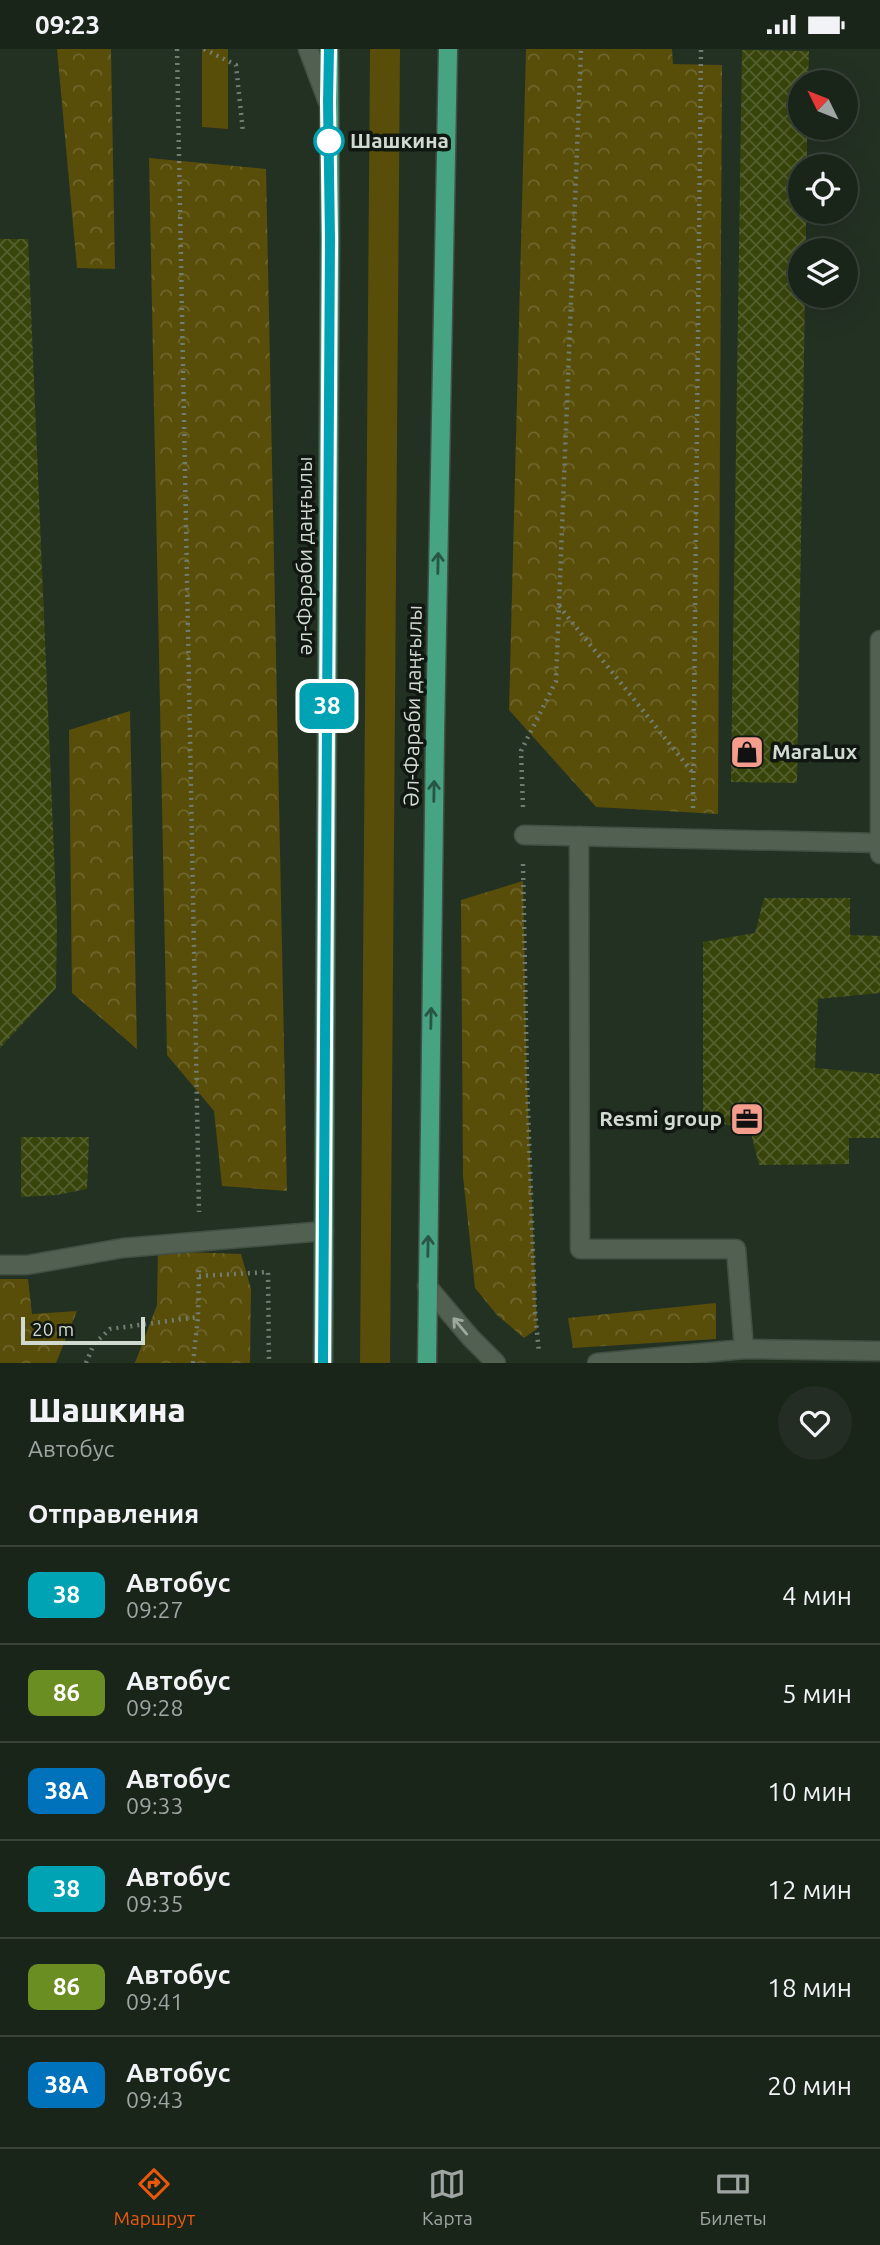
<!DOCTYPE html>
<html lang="ru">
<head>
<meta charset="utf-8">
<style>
	body { margin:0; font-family:Ubuntu,sans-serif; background:#232d23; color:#f1f3f6; height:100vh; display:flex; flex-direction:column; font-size:26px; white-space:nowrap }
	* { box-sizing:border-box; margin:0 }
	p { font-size:23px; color:#9fa5a2 }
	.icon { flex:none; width:38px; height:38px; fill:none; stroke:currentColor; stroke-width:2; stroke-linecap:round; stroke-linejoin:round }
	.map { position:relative; height:1314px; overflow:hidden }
	.panel { display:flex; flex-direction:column; background:#1a251a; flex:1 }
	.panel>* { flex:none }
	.badge { padding:0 14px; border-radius:10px; font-size:24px; line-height:46px }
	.needle { width:46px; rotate:313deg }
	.controls { position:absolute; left:788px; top:21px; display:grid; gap:14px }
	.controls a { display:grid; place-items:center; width:70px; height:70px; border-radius:50%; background:#1a251a; box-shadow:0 7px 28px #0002,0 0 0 2px #384239; font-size:35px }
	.scale { position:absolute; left:21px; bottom:18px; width:124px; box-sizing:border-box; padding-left:7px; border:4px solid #d1dad1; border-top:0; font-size:19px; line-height:24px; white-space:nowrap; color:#d1dad1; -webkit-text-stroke:5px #111711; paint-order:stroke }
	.map>.badge { position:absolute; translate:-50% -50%; box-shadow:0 0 0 4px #fff }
	h2 { padding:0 28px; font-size:26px; line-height:63px }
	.round { display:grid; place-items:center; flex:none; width:74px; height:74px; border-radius:37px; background:#232d23 }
	.headline { display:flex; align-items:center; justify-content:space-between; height:119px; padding:0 28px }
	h1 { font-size:33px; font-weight:800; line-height:52px }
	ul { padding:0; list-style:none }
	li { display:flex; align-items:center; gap:21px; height:98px; padding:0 28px; border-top:2px solid #384239 }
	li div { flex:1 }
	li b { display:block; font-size:26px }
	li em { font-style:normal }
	li .badge { min-width:77px; font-weight:700; text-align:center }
	.status { display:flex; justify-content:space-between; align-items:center; height:49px; padding:0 35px; background:#1a251a; direction:ltr }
	.status svg { height:19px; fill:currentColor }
	.dock { display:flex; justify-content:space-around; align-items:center; height:98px; border-top:2px solid #384239; background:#1a251a; font-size:19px; color:#9fa5a2 }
	.dock a { display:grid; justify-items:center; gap:4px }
	.dock .current { color:#ea580c }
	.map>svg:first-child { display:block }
</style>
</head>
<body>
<div class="status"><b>09:23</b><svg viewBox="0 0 49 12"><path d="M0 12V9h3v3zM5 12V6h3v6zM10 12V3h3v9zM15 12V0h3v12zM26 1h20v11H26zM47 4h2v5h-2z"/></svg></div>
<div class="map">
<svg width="880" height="1314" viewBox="0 0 880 1314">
	<defs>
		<pattern id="forest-crowns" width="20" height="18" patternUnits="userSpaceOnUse" patternTransform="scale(1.75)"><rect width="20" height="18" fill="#584d09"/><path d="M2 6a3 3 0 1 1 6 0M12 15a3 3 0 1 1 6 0" fill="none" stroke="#6f662c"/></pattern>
		<pattern id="building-cross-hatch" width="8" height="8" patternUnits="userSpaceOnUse" patternTransform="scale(1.75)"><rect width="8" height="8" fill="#37450b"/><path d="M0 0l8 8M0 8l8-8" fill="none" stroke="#535f2e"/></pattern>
	</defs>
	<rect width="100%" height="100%" fill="#233123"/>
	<g fill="#584d09">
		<polygon points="202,0 228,0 228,80 202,78"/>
		<polygon points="370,0 400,0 390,1314 360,1314"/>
	</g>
	<g fill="url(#forest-crowns)">
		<polygon points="57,0 111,0 115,220 77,219"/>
		<polygon points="526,0 672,0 673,15 722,16 718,765 596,758 509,661"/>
		<polygon points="149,109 266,120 287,1142 222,1137 214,1062 167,1006"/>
		<polygon points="130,662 137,1000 72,944 69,681"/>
		<polygon points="523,832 527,1032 537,1280 524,1289 497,1266 475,1239 463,1127 461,851"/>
		<polygon points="158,1202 241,1205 251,1240 250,1314 135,1314 157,1256"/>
		<polygon points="0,1230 28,1230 32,1265 77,1262 56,1314 0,1314"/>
		<polygon points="716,1254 716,1290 573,1299 568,1269"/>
	</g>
	<g fill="url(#building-cross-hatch)">
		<polygon points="742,1 809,2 808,33 800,33 800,79 807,79 807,117 800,117 800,163 806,163 806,201 800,201 800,247 805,247 797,734 731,733"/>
		<polygon points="0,190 28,190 57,875 56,939 0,999"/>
		<polygon points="764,849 850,849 850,886 880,887 880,944 818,950 815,1019 880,1025 880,1089 849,1089 849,1115 759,1116 750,1080 703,1071 703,893 755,884"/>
		<polygon points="21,1088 89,1088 87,1140 57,1146 21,1148"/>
	</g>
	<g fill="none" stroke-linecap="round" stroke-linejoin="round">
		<g stroke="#424f43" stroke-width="21">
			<g id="minor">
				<polyline points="308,0 328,53"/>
				<polyline points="880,591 880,805"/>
				<polyline points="524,786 879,794"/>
				<polyline points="579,787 580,1200 736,1200 744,1300"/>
				<polyline points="0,1216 27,1216 123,1199 324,1182"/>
				<polyline points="427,1237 470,1288 496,1314"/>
				<polyline points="597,1314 744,1300 880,1302"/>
			</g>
		</g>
		<g stroke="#424f43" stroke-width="21">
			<g id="major">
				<polyline points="323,1314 330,190 329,0"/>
				<polyline points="427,1314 435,686 448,0"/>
			</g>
		</g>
		<g stroke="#727d72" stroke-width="4.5" stroke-dasharray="2 5" stroke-linecap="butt">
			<polyline points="177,0 199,1163"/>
			<polyline points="204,0 236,16 243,83"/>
			<polyline points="559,557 693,724"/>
			<polyline points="523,758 521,702 556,632 581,0"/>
			<polyline points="693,759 701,0"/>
			<polyline points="523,815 527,1032 535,1262 539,1304"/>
			<polyline points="199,1227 268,1223 269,1314"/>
			<polyline points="86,1314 94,1295 110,1280 198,1268"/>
			<polyline points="193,1314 198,1268 199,1221"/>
		</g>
		<use href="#minor" stroke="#516051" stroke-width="18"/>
		<use href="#major" stroke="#46a482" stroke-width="18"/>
	</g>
	<defs><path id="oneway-shaft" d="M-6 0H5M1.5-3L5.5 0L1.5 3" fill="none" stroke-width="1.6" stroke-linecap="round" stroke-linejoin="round" transform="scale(1.75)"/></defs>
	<g stroke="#295644">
		<use href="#oneway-shaft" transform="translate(438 514) rotate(-89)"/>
		<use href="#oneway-shaft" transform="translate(434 742) rotate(-89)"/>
		<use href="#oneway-shaft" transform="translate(431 969) rotate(-89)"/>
		<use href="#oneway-shaft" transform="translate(428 1197) rotate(-89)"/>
	</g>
	<use stroke="#9ea99e" href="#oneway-shaft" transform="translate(460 1277) rotate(-130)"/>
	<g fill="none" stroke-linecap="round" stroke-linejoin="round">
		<g stroke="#fff" stroke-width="16">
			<polyline id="line" points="323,1314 330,190 328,53 329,0"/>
		</g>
		<use href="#line" stroke="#00a3b4" stroke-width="10"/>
	</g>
	<defs>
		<g id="shop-square" transform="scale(1.75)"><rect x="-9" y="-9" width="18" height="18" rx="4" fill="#f59d8d" stroke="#111711"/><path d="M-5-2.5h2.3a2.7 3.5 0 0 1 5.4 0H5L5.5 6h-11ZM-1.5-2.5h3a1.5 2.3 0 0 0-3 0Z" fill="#111"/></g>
		<g id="office-square" transform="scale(1.75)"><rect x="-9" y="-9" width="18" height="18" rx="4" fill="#f59d8d" stroke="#111711"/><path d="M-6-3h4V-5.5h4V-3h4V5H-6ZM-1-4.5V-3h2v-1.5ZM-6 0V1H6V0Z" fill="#111"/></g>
	</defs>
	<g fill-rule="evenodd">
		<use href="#shop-square" x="747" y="703"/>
		<use href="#office-square" x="747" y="1070"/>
	</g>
	<circle fill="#fff" stroke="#00a3b4" stroke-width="3.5" cx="329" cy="92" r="14"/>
	<g text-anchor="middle" stroke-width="7" stroke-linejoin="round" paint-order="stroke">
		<g font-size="21" font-weight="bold" fill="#d1dad1" stroke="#111711" text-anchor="start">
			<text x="350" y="99">Шашкина</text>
		</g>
		<g font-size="21" fill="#d1dad1" stroke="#111711">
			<text transform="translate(305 507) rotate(-90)" y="7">әл-Фараби даңғылы</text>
			<text transform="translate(413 657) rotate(-89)" y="7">Әл-Фараби даңғылы</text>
		</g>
		<g font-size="21" font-weight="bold" fill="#d1dad1" stroke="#111711" text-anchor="start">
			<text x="772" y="710">MaraLux</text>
			<text x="722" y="1077" text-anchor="end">Resmi group</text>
		</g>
	</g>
</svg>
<div class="controls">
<a><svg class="needle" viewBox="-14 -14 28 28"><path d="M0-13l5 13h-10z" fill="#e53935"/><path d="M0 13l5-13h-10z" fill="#9fa5a2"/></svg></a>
<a><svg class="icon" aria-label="locate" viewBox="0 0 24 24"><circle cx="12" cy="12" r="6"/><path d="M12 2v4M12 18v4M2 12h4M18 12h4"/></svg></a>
<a><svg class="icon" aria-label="layers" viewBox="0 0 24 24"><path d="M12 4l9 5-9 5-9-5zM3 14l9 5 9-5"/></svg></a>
</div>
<div class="scale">20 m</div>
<b class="badge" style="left:327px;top:657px;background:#00a3b4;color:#fff">38</b>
</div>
<section class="panel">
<div class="headline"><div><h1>Шашкина</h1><p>Автобус</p></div><a class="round"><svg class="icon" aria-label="heart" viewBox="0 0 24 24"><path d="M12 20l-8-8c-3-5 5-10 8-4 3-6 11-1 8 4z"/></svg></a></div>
<h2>Отправления</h2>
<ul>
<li><span class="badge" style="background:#00a3b4;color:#fff">38</span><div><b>Автобус</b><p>09:27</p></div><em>4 мин</em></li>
<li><span class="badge" style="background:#6b8e23;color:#fff">86</span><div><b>Автобус</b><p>09:28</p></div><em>5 мин</em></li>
<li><span class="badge" style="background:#0072bc;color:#fff">38А</span><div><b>Автобус</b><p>09:33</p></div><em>10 мин</em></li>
<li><span class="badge" style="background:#00a3b4;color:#fff">38</span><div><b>Автобус</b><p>09:35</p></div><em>12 мин</em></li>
<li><span class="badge" style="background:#6b8e23;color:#fff">86</span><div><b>Автобус</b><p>09:41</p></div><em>18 мин</em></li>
<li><span class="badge" style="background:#0072bc;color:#fff">38А</span><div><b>Автобус</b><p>09:43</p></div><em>20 мин</em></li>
</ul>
</section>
<nav class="dock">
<a class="current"><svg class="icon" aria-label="directions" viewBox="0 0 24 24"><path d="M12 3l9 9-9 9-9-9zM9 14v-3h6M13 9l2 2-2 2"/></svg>Маршрут</a>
<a><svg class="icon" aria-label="map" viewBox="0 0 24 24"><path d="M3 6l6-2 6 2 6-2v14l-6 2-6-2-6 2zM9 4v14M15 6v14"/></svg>Карта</a>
<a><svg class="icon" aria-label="tickets" viewBox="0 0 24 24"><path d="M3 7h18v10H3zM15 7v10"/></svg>Билеты</a>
</nav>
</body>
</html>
